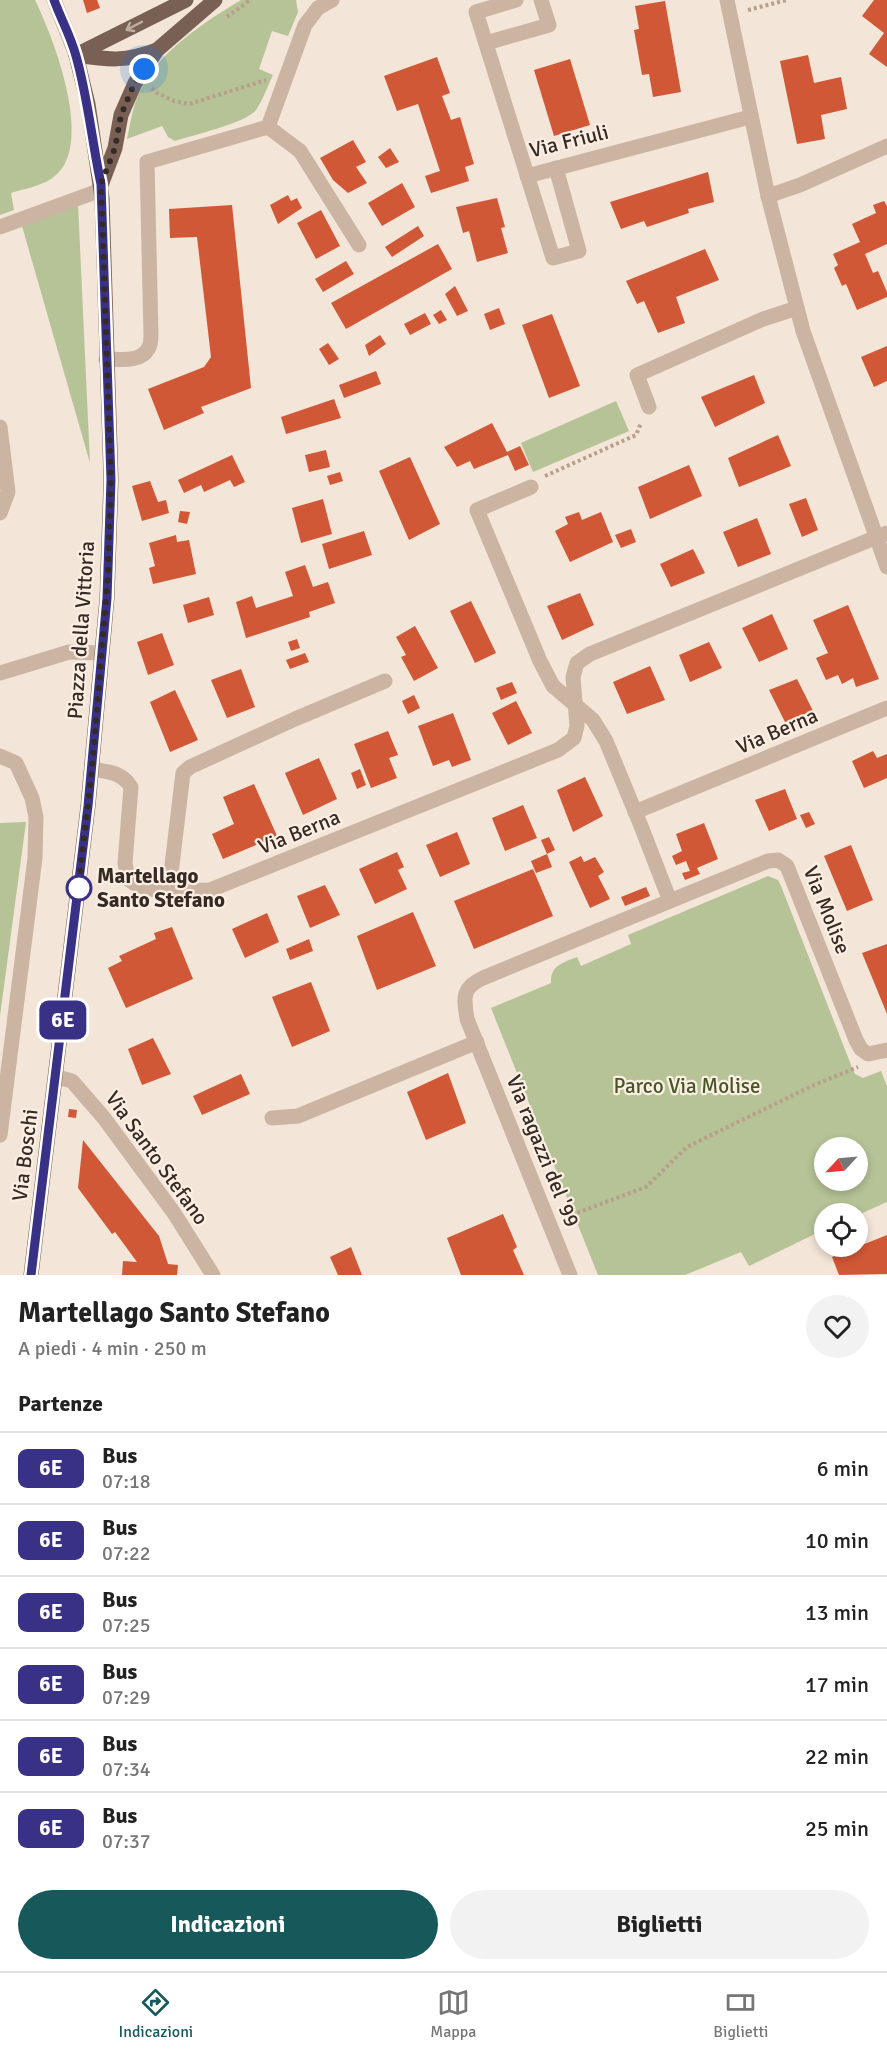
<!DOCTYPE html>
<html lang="it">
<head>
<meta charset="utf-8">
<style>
	body { margin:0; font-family:Signika,sans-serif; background:#f2f2f2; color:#222; height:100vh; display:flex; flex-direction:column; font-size:22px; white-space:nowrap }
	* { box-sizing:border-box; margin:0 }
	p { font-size:20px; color:#767676 }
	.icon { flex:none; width:33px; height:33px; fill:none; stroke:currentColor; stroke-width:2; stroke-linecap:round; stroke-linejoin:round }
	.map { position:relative; height:1275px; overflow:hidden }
	.side { display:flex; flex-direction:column; background:#fff; flex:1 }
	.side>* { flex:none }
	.badge { padding:0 12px; border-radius:9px; font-size:21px; line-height:39px }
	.needle { width:39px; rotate:244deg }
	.fabs { position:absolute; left:814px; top:1137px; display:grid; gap:12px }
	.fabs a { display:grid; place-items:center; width:54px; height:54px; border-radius:50%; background:#fff; box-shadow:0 3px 9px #0003; font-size:30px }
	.you { position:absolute; width:30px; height:30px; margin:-15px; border:4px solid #fff; border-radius:50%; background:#1a73e8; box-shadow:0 0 0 9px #1a73e833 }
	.map>.badge { position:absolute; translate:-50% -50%; box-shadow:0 0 0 3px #fff }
	h2 { padding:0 18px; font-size:22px; line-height:54px }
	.round { display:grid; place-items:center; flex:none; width:63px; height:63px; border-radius:32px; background:#f2f2f2 }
	.headline { display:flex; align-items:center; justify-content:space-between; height:102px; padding:0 18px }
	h1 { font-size:28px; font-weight:800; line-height:45px }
	.button { display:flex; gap:12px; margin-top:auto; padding:12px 18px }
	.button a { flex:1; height:69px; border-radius:36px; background:#17585b; color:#fff; font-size:24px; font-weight:800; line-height:69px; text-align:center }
	.button a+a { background:#f2f2f2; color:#222 }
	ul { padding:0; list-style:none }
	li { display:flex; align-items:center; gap:18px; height:72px; padding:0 18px; border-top:2px solid #e0e0e0 }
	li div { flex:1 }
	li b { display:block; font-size:22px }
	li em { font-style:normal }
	li .badge { min-width:66px; font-weight:700; text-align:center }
	.dock { display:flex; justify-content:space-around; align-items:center; height:84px; border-top:2px solid #e0e0e0; background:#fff; font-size:16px; color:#767676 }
	.dock a { display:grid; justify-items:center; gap:3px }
	.dock .selected { color:#17585b }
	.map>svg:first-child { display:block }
</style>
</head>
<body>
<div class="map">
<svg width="887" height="1275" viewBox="0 0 887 1275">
	<rect width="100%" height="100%" fill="#f3e5d7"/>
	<g fill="#b5c396" fill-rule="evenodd">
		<path d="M0,0H35C53,37 98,150 51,179C40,186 24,189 11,193L14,210L0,215Z"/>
		<path d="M241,0H296L298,12L288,36L272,31L259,69L273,75C267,87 263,100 256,110C246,123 193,135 175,141L168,137L162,126L127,139C130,125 132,111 137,98C155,53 202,24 241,0Z"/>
		<polygon points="78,204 90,463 22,226"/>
		<polygon points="616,401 629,431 533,472 521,443"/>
		<polygon points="26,822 0,1016 0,823"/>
		<path d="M768,876L778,880L781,886L853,1070L855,1074L863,1078L881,1071L887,1086V1202L858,1215L825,1214V1229L749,1266L741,1252L685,1275H598L491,1008L551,983C550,966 562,963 577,957L581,966L631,944L628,935ZM825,1148H858V1180H825Z"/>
	</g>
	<g fill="#d15837">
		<polygon points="83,0 97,0 100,8 87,13"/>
		<polygon points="874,0 887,0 887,67 869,54 884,33 862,16"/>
		<polygon points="665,1 681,92 653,97 649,74 642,75 634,30 639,29 635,6"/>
		<polygon points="808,55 814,83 841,77 847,109 821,115 825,139 797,144 780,61"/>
		<polygon points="437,57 450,93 442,96 451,120 460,117 474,164 465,167 469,181 431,193 425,176 440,171 418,104 397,111 384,76"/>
		<polygon points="570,59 590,125 554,136 534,70"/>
		<polygon points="353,140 366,162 356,167 367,183 348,193 333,180 320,158"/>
		<polygon points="390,148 399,162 386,168 378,157"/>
		<polygon points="708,172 714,202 688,209 689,213 647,227 644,221 621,229 610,202"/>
		<polygon points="402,183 415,207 382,226 368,203"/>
		<polygon points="288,195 291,201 297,198 302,208 278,224 270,205"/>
		<polygon points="497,198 505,227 501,228 508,253 477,262 469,231 463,233 456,207"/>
		<polygon points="884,201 887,206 887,244 865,254 873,273 878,271 887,292 887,297 857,310 846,284 842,286 834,268 838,265 833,254 860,242 852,224 876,213 873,205"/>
		<polygon points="232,205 251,388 201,407 204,413 164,430 148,389 204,367 211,357 197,237 170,238 169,209"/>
		<polygon points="321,210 340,246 316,259 297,223"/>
		<polygon points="418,226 424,236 392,257 385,247"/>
		<polygon points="438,244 452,269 346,329 331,303"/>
		<polygon points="705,249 719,280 676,297 685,323 658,333 644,301 637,304 626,281"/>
		<polygon points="346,261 354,274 323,292 315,279"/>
		<polygon points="455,286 468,311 457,316 445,294"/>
		<polygon points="499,308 505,324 490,330 484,314"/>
		<polygon points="441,310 447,320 439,324 433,315"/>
		<polygon points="425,313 431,324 410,335 404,324"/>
		<polygon points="552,314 580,386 549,398 522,325"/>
		<polygon points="380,335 386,344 369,356 365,345"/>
		<polygon points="328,343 339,359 329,365 319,349"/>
		<polygon points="887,346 887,381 874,387 861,357"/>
		<polygon points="376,371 381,384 344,398 339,385"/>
		<polygon points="754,375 765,403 715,427 701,397"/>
		<polygon points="334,399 341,418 286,434 281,417"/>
		<polygon points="492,423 507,452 520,446 529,465 515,471 508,455 474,469 470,461 457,467 444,447"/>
		<polygon points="778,435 791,466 739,487 728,458"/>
		<polygon points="326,450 330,467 309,472 305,455"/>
		<polygon points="232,455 245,482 234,487 230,480 204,492 201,485 184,493 178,480"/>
		<polygon points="410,457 440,524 409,540 379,471"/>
		<polygon points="689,465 702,496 650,519 638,487"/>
		<polygon points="340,472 343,481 330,485 327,476"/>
		<polygon points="150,481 158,502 166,500 169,513 142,521 132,486"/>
		<polygon points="806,498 818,530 802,537 789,504"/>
		<polygon points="323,499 332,534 301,543 292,508"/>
		<polygon points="180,511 190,512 187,524 178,522"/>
		<polygon points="579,512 582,520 601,512 613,542 570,562 555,531 568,524 565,517"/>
		<polygon points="757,518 771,554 738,567 723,532"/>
		<polygon points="631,529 636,542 621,548 615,535"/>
		<polygon points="364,531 372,555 329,569 322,544"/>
		<polygon points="176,535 177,542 189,540 196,574 153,584 149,568 155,566 149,543"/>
		<polygon points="693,549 705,573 671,587 660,564"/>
		<polygon points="305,565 313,587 328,582 335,603 309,612 310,617 246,638 236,602 252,596 256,608 293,596 285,572"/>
		<polygon points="580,593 594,625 562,640 547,606"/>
		<polygon points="209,597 214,615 188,623 183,605"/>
		<polygon points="471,601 496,653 475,663 450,611"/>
		<polygon points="848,605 879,679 856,687 853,678 842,684 838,675 826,680 816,658 828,653 813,620"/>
		<polygon points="772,614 788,649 759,662 742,628"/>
		<polygon points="415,626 438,668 414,681 401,657 406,655 396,637"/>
		<polygon points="162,633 174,665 148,675 137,642"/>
		<polygon points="297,639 300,648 291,651 288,642"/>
		<polygon points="709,642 722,668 690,682 679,655"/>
		<polygon points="305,653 309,662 290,669 286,660"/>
		<polygon points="650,666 665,700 627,714 613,682"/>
		<polygon points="241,669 255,707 227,718 211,680"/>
		<polygon points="797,679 813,711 785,722 769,690"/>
		<polygon points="512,682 517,693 501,700 496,688"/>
		<polygon points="175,690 198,740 170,752 150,702"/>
		<polygon points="414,695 420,708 408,714 402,701"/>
		<polygon points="516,701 532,733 508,745 492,713"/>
		<polygon points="453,713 471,760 452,767 449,760 433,766 418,726"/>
		<polygon points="388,731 398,755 389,758 397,778 371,788 354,744"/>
		<polygon points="873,751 877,758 887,754 887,778 864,788 852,761"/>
		<polygon points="319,758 337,799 303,815 285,773"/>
		<polygon points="360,769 366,785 357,789 351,773"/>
		<polygon points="585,777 603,816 573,832 557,790"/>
		<polygon points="254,784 277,836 223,859 212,834 234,824 223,797"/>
		<polygon points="785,789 797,819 769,831 755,800"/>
		<polygon points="523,805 537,838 505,851 492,818"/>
		<polygon points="809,812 815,824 806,828 800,815"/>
		<polygon points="704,823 718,859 697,868 700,874 685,880 682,873 690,871 686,861 676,865 672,856 682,851 676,834"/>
		<polygon points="457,832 470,864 440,877 426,845"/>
		<polygon points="549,837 555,850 547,854 541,840"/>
		<polygon points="851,845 873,900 847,911 824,856"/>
		<polygon points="397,852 404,867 398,870 407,889 375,904 359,869"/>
		<polygon points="547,854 552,867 536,873 531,861"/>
		<polygon points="581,856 584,862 595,857 604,872 598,876 610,899 590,908 569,862"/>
		<polygon points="533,869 553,916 474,949 454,901"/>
		<polygon points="325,885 340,915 310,928 297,896"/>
		<polygon points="646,887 650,896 625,906 621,897"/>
		<polygon points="413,912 436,966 377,990 357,936"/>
		<polygon points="267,913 279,942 245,958 232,929"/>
		<polygon points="172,927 193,979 126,1008 108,968 122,961 119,956 156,939 154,933"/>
		<polygon points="309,939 313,951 290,960 286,949"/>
		<polygon points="887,944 887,1014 862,953"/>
		<polygon points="311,982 330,1031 292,1047 272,997"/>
		<polygon points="153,1038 171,1074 142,1085 128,1049"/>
		<polygon points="448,1073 466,1123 426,1140 407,1092"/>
		<polygon points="241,1074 250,1094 202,1115 193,1096"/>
		<polygon points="69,1109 77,1110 76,1118 68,1117"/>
		<polygon points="83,1140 159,1236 168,1264 178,1265 177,1275 122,1275 123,1261 137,1262 115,1232 112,1234 78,1188"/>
		<polygon points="503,1214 517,1247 513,1250 524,1275 461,1275 447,1238"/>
		<polygon points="887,1235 887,1274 839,1275 832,1257"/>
		<polygon points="351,1247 362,1275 338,1275 330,1257"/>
	</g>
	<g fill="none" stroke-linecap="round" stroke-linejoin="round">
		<g stroke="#b89e8c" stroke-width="4" stroke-dasharray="3 3" stroke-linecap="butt">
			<polyline points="748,10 787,0"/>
			<polyline points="227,17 250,0"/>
			<polyline points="152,88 155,92 174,101 189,104 266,80"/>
			<polyline points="545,476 636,435 641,423"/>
			<polyline points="566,1217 646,1187 687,1147 814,1085 858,1067"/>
		</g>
		<g stroke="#ccb4a2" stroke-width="15">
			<polyline points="54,0 76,55"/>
			<polyline points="516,0 476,12 553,258 579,251 556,168"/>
			<polyline points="727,0 768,196 803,331 887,567"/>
			<polyline points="486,43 549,25 541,0"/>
			<polyline points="268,127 300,151 359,245"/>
			<polyline points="527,176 750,117"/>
			<polyline points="768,196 800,185 887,146"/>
			<polyline points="0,227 101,190"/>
			<path d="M106,359C119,359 140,363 148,349C150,346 151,339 151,335L147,162L268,127L305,25L318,8L332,0"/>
			<polyline points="649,407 637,375 763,319 797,308"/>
			<polyline points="0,427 8,492 0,513"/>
			<polyline points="531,487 477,510 540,661 553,686 593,720 606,741 641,826 670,901 768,861 778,860 787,866 856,1040 861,1049 868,1054 887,1050"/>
			<polyline points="0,673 69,652 102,653"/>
			<polyline points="0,756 16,763 32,798 36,817 35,858 0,1135"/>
			<path d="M92,769C108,772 122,772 131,787L125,863L128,879C148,896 185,890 210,890L558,750L574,738L577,726L573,677L577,663L590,654L887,533"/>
			<polyline points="635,812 887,708"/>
			<polyline points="169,890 183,773 190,767 295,719 385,681"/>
			<polyline points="57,1077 72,1081 104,1118 174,1213 213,1275"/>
			<polyline points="272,1118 298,1116 477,1042"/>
			<path d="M570,1275L467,1019C464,998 461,988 483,978L670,901"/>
		</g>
		<g stroke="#796055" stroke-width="15">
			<polyline points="76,55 186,0"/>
			<path d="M76,55C109,60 125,62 157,50"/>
			<polyline points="101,185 115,148 121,115 135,83 157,50 215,0"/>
			<polyline points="31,1275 88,806 107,598 111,480 102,198 88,104 76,55"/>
		</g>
	</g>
	<defs><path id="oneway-shaft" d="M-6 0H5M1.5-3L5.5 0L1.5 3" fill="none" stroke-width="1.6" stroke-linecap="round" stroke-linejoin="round" transform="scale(1.5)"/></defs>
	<use stroke="#c0afa3" href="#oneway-shaft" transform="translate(134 26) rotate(152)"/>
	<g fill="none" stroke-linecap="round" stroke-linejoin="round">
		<g stroke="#fff" stroke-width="14">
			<path id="line" d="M31,1275L88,806L107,598L111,480L101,184C92,142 88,98 76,56C71,37 61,19 54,0"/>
		</g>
		<use href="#line" stroke="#393185" stroke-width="9"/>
		<polyline stroke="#362a25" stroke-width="6" stroke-dasharray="0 10.8" points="79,888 78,890 92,769 108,574 111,480 101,184 115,148 121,115 135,82 144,69"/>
	</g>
	<circle fill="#fff" stroke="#393185" stroke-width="3" cx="79" cy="888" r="12"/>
	<g text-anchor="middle" stroke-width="4.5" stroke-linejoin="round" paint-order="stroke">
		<g font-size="21" fill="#362a25" stroke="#fbefe3">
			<text transform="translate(569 141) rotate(-14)" y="7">Via Friuli</text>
			<text transform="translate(81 630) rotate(-86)" y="7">Piazza della Vittoria</text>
			<text transform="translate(777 731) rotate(-23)" y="7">Via Berna</text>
			<text transform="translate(299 832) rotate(-22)" y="7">Via Berna</text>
			<text transform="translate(827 910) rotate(68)" y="7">Via Molise</text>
			<text transform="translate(543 1151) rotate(68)" y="7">Via ragazzi del '99</text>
			<text transform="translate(25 1155) rotate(-83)" y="7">Via Boschi</text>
			<text transform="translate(157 1158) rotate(54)" y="7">Via Santo Stefano</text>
		</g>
		<g font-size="21" font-weight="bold" fill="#362a25" stroke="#fbefe3" text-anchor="start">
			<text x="97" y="883">Martellago<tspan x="97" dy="24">Santo Stefano</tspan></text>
		</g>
		<g font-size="21" fill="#465627" stroke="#fbefe3">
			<text x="687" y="1093">Parco Via Molise</text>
		</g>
	</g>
</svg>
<div class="fabs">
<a><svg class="needle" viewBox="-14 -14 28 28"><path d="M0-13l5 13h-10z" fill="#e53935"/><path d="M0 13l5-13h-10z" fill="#767676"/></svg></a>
<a><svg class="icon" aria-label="locate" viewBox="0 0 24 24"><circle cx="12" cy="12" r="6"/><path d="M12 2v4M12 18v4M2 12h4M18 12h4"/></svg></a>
</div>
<div class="you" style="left:144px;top:69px"></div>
<b class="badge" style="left:63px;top:1020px;background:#393185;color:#fff">6E</b>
</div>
<section class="side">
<div class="headline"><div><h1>Martellago Santo Stefano</h1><p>A piedi · 4 min · 250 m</p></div><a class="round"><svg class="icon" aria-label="heart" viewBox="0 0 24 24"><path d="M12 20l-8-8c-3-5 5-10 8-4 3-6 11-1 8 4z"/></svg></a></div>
<h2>Partenze</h2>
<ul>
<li><span class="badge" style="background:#393185;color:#fff">6E</span><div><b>Bus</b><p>07:18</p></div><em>6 min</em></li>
<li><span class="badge" style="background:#393185;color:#fff">6E</span><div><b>Bus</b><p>07:22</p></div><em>10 min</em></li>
<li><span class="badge" style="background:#393185;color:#fff">6E</span><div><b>Bus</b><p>07:25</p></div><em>13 min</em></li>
<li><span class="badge" style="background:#393185;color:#fff">6E</span><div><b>Bus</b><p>07:29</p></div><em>17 min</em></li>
<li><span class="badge" style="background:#393185;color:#fff">6E</span><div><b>Bus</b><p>07:34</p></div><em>22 min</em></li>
<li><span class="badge" style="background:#393185;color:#fff">6E</span><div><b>Bus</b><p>07:37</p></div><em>25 min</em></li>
</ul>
<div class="button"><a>Indicazioni</a><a>Biglietti</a></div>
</section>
<nav class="dock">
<a class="selected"><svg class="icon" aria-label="directions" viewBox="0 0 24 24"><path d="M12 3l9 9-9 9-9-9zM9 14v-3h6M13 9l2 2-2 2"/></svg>Indicazioni</a>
<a><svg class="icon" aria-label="map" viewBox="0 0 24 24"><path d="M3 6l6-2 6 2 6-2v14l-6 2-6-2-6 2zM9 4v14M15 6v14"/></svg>Mappa</a>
<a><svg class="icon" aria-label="tickets" viewBox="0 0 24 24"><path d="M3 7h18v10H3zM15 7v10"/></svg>Biglietti</a>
</nav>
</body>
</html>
